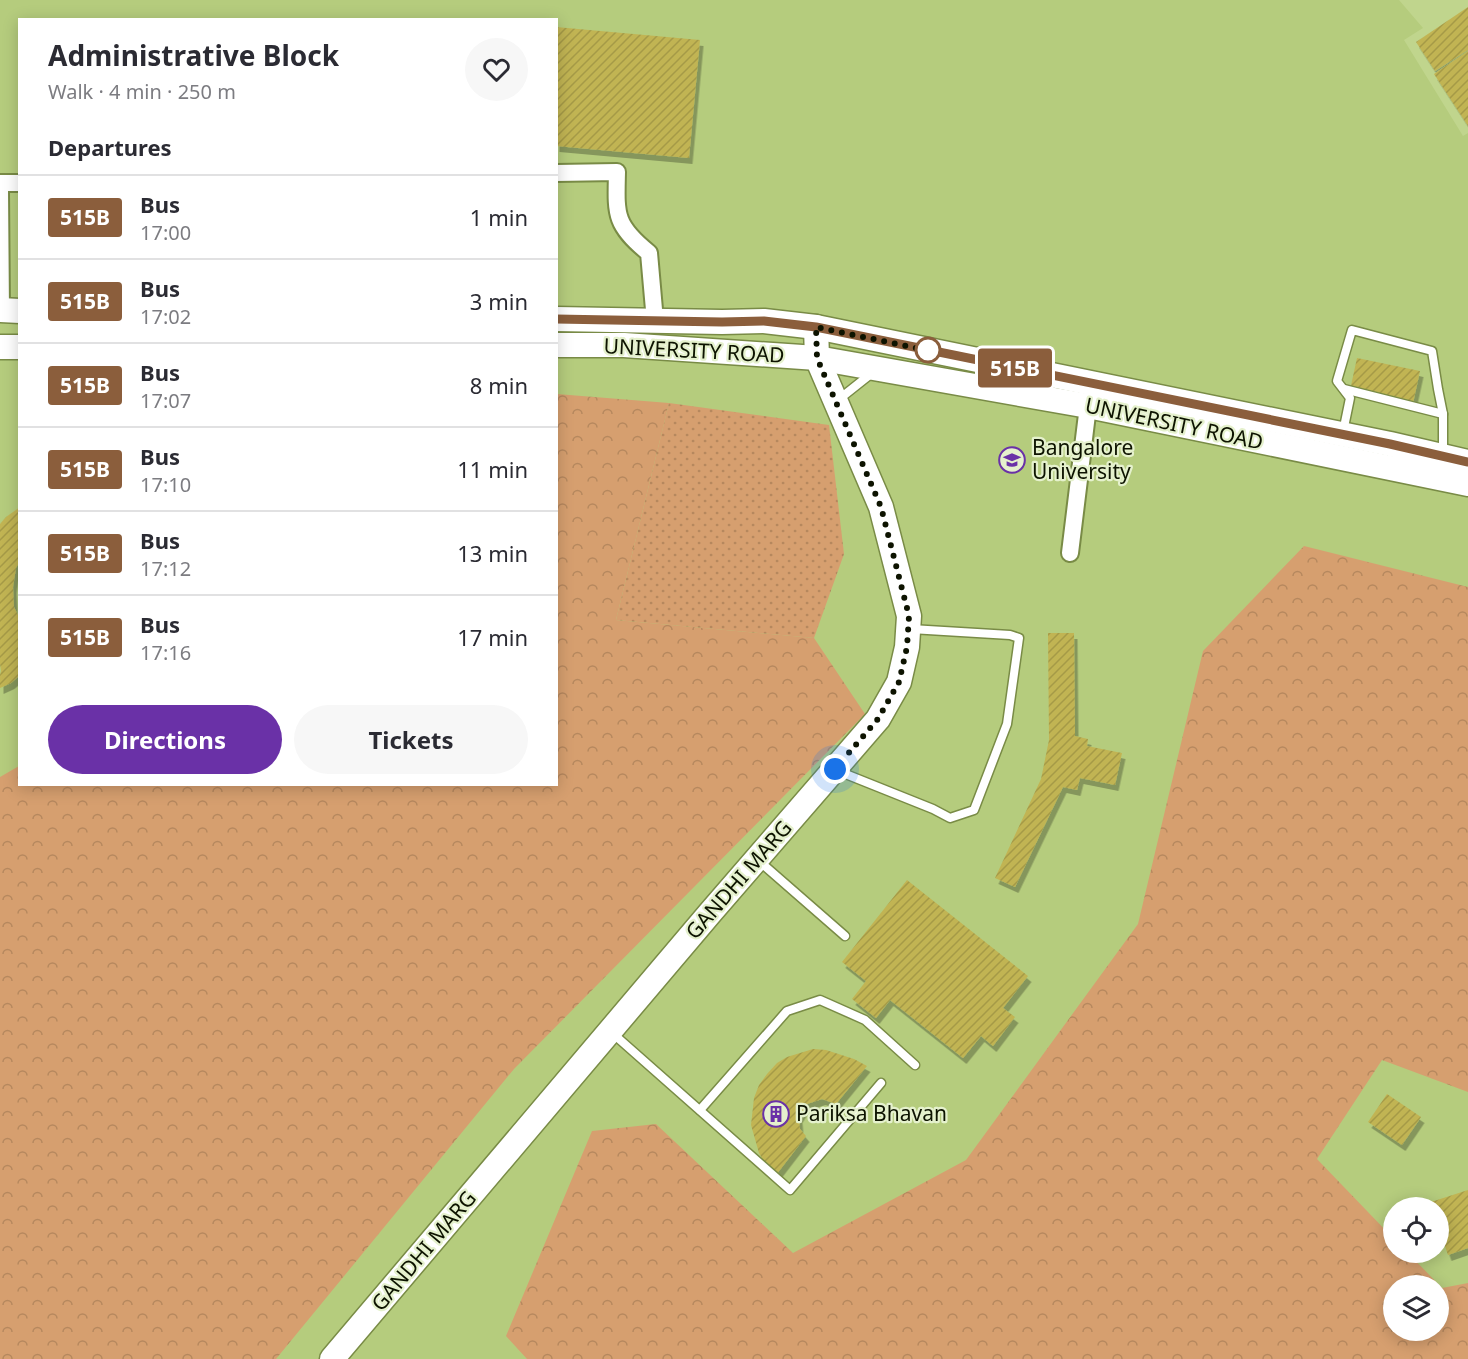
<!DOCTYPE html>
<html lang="en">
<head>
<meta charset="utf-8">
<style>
	body { margin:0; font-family:"Noto Sans",sans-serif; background:#f7f7f7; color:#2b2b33; height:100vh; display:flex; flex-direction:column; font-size:22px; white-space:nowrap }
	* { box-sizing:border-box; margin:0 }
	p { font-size:20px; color:#7c7c81 }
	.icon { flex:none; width:33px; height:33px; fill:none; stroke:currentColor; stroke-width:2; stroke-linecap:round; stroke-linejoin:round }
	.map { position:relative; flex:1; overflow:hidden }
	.panel { position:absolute; left:18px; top:18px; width:540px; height:768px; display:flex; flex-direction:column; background:#fff; border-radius:0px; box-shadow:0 3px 15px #0003 }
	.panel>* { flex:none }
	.badge { padding:0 12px; border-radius:4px; font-size:21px; line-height:39px }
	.buttons { position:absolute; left:1383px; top:1197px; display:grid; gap:12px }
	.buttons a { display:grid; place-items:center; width:66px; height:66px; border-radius:50%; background:#fff; box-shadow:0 3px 15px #0003; font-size:30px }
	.you { position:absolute; width:30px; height:30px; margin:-15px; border:4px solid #fff; border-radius:50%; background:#1a73e8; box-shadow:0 0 0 9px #1a73e833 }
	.map>.badge { position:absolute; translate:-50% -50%; box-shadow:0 0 0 3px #fff }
	h2 { padding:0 30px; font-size:22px; line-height:54px }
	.round { display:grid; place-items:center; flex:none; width:63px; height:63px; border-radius:32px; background:#f7f7f7 }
	.overview { display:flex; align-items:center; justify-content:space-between; height:102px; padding:0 30px }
	h1 { font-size:28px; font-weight:700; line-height:45px }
	.action { display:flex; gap:12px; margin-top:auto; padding:12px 30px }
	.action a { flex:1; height:69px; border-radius:36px; background:#6a31a7; color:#fff; font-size:24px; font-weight:700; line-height:69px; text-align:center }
	.action a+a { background:#f7f7f7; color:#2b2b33 }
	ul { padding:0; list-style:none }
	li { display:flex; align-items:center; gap:18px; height:84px; padding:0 30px; border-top:2px solid #e1e1e2 }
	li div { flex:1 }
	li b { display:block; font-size:22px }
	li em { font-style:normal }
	li .badge { min-width:66px; font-weight:700; text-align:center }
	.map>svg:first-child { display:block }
</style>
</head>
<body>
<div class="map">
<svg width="1468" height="1359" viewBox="0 0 1468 1359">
	<defs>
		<pattern id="forest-crowns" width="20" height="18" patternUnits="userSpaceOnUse" patternTransform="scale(1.5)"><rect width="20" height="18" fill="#d69f6f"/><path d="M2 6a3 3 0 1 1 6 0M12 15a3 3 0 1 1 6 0" fill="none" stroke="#b6885e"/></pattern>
		<pattern id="park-dots" width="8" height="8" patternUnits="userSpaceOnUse" patternTransform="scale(1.5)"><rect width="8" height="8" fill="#d69f6f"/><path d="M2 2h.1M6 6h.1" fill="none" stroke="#b6885e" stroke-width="1.8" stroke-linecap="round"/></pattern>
		<pattern id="building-hatch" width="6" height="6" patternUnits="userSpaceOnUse" patternTransform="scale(1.5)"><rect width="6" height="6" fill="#c1b453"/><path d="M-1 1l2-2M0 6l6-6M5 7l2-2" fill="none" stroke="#a59a47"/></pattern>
		<filter id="shadow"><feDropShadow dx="3.5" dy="6" stdDeviation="0" flood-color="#0004"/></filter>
	</defs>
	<rect width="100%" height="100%" fill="#c0d58d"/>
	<path fill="#b5cc7d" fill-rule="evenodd" d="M0,0H1399L1423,28L1404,40L1463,136L1468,133V1359H0ZM20,20H556V784H20ZM1394,1208H1438V1252H1394ZM1394,1286H1438V1330H1394Z"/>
	<g fill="url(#forest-crowns)" fill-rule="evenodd">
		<polygon points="557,394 669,403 616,620 814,638 865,714 514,1069 276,1359 0,1359 0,777 19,766 20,784 556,784"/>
		<path d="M1304,546L1468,587V1092L1382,1060L1317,1159L1393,1238L1394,1252L1408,1253L1442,1288L1468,1283V1359H527L506,1336L592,1131L656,1124L793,1253L966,1160L1138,924L1203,651ZM1394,1286H1438V1330H1394Z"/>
	</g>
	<polygon fill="url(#park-dots)" points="669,403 829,425 844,554 814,638 616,620"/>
	<g fill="url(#building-hatch)" filter="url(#shadow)">
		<polygon points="1468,7 1468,50 1435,71 1416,42"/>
		<polygon points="556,27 700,40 689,158 556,146"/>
		<polygon points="1468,51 1468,126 1434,74"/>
		<polygon points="1357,358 1420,371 1413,403 1350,390"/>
		<polygon points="20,507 20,561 16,568 13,587 14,607 20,619 20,675 11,683 0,688 0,675 1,671 0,664 0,524 6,517"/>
		<polygon points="1048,633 1074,633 1075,736 1088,739 1087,746 1122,753 1115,785 1080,778 1077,790 1063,787 1015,887 995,878 1041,779 1049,740"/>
		<polygon points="907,880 1028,976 1003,1008 1015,1017 993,1046 981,1036 963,1058 890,1000 876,1018 852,999 866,981 842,962"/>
		<polygon points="813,1049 826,1050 854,1059 867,1066 836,1104 822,1099 807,1104 799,1117 800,1129 806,1136 776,1175 766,1165 759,1153 751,1125 754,1098 759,1085 767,1074 777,1063 787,1057"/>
		<polygon points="1387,1094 1421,1117 1402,1145 1368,1122"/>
		<polygon points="1468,1190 1468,1248 1448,1255 1438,1226 1438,1208 1432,1208 1431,1202"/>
	</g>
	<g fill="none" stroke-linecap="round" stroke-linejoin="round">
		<g stroke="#798b46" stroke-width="11">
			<g id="service">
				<polyline points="1344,389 1443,414"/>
				<polyline points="838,400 872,373"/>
				<polyline points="1343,432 1350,398 1337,381 1352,330 1432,351 1438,389 1443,414 1443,455"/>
				<polyline points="838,771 933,809 950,818 974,810 1007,724 1019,638 1010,635 911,629"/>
				<polyline points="759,861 845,936"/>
				<polyline points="610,1031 790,1190 881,1083"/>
				<polyline points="700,1110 787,1011 820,1000 865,1020 915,1065"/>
			</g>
		</g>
		<g stroke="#798b46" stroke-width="20">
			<g id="minor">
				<path d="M556,173L617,172C616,214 614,225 649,253L655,321"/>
				<polyline points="0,183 20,183"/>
				<polyline points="0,190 1,310"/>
				<polyline points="1070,553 1088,406"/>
			</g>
		</g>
		<g stroke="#798b46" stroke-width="27">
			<g id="secondary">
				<polyline points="0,310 20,311"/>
				<polyline points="556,319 722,322 764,321 816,327 1390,444 1468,462"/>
				<polyline points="556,345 624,345 817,358 1088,406 1468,484"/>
				<polyline points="0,347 20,347"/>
				<polyline points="332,1359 710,913 878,719 899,682 907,647 909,616 881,507 817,358 816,327"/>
			</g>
		</g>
		<use href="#service" stroke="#fff" stroke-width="8"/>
		<use href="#minor" stroke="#fff" stroke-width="16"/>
		<use href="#secondary" stroke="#fff" stroke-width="24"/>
	</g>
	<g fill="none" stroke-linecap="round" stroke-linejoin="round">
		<g stroke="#fff" stroke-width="14">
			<polyline id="line" points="556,319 722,322 764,321 816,327 1390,444 1468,462"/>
		</g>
		<use href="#line" stroke="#8b5e3c" stroke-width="9"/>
		<polyline stroke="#0d1300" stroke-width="6" stroke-dasharray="0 10.8" points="835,769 878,719 899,682 907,647 909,616 881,507 817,358 816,327 930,351 928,350"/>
	</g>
	<defs>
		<g id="university-ring" transform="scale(1.35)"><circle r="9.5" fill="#e5f1cd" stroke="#6a31a7" stroke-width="1.5"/><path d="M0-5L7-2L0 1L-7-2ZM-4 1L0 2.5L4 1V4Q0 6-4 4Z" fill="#6a31a7"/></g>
		<g id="building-ring" transform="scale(1.35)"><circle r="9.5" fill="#e5f1cd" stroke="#6a31a7" stroke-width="1.5"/><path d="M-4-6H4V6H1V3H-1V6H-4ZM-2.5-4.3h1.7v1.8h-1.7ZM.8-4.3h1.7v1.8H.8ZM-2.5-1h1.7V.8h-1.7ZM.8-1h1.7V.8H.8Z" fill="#6a31a7"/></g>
	</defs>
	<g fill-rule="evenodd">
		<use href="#university-ring" x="1012" y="460"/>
		<use href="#building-ring" x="776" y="1114"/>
	</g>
	<circle fill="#fff" stroke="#8b5e3c" stroke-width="3" cx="928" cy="350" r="12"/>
	<g text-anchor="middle" stroke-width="4.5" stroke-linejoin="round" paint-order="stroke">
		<g font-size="21" fill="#0d1300" stroke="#e5f1cd">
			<text transform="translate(694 351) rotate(3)" y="7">UNIVERSITY ROAD</text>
			<text transform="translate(1174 424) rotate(12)" y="7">UNIVERSITY ROAD</text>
			<text transform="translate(739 880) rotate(-49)" y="7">GANDHI MARG</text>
			<text transform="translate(424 1251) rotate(-50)" y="7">GANDHI MARG</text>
		</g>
		<g font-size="21" fill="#0d1300" stroke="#e5f1cd" text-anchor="start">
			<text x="1032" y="455">Bangalore<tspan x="1032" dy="24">University</tspan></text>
			<text x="796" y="1121">Pariksa Bhavan</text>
		</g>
	</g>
</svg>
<div class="buttons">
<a><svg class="icon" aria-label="locate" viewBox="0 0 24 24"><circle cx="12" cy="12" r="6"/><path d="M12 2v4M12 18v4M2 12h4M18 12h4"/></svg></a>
<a><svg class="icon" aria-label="layers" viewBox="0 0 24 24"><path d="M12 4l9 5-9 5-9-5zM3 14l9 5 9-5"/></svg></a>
</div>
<div class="you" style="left:835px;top:769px"></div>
<b class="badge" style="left:1015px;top:368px;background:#8b5e3c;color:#fff">515B</b>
<section class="panel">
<div class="overview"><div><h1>Administrative Block</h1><p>Walk · 4 min · 250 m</p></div><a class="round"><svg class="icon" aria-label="heart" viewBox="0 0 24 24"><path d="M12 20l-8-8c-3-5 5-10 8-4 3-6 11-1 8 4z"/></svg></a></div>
<h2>Departures</h2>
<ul>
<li><span class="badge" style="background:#8b5e3c;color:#fff">515B</span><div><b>Bus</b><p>17:00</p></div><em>1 min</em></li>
<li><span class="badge" style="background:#8b5e3c;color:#fff">515B</span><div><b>Bus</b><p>17:02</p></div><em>3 min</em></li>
<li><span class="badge" style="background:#8b5e3c;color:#fff">515B</span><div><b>Bus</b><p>17:07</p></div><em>8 min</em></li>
<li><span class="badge" style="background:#8b5e3c;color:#fff">515B</span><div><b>Bus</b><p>17:10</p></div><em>11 min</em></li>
<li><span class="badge" style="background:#8b5e3c;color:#fff">515B</span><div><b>Bus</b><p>17:12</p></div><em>13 min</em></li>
<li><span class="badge" style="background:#8b5e3c;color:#fff">515B</span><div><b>Bus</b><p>17:16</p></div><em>17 min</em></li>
</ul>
<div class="action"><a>Directions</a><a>Tickets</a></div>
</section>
</div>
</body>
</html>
